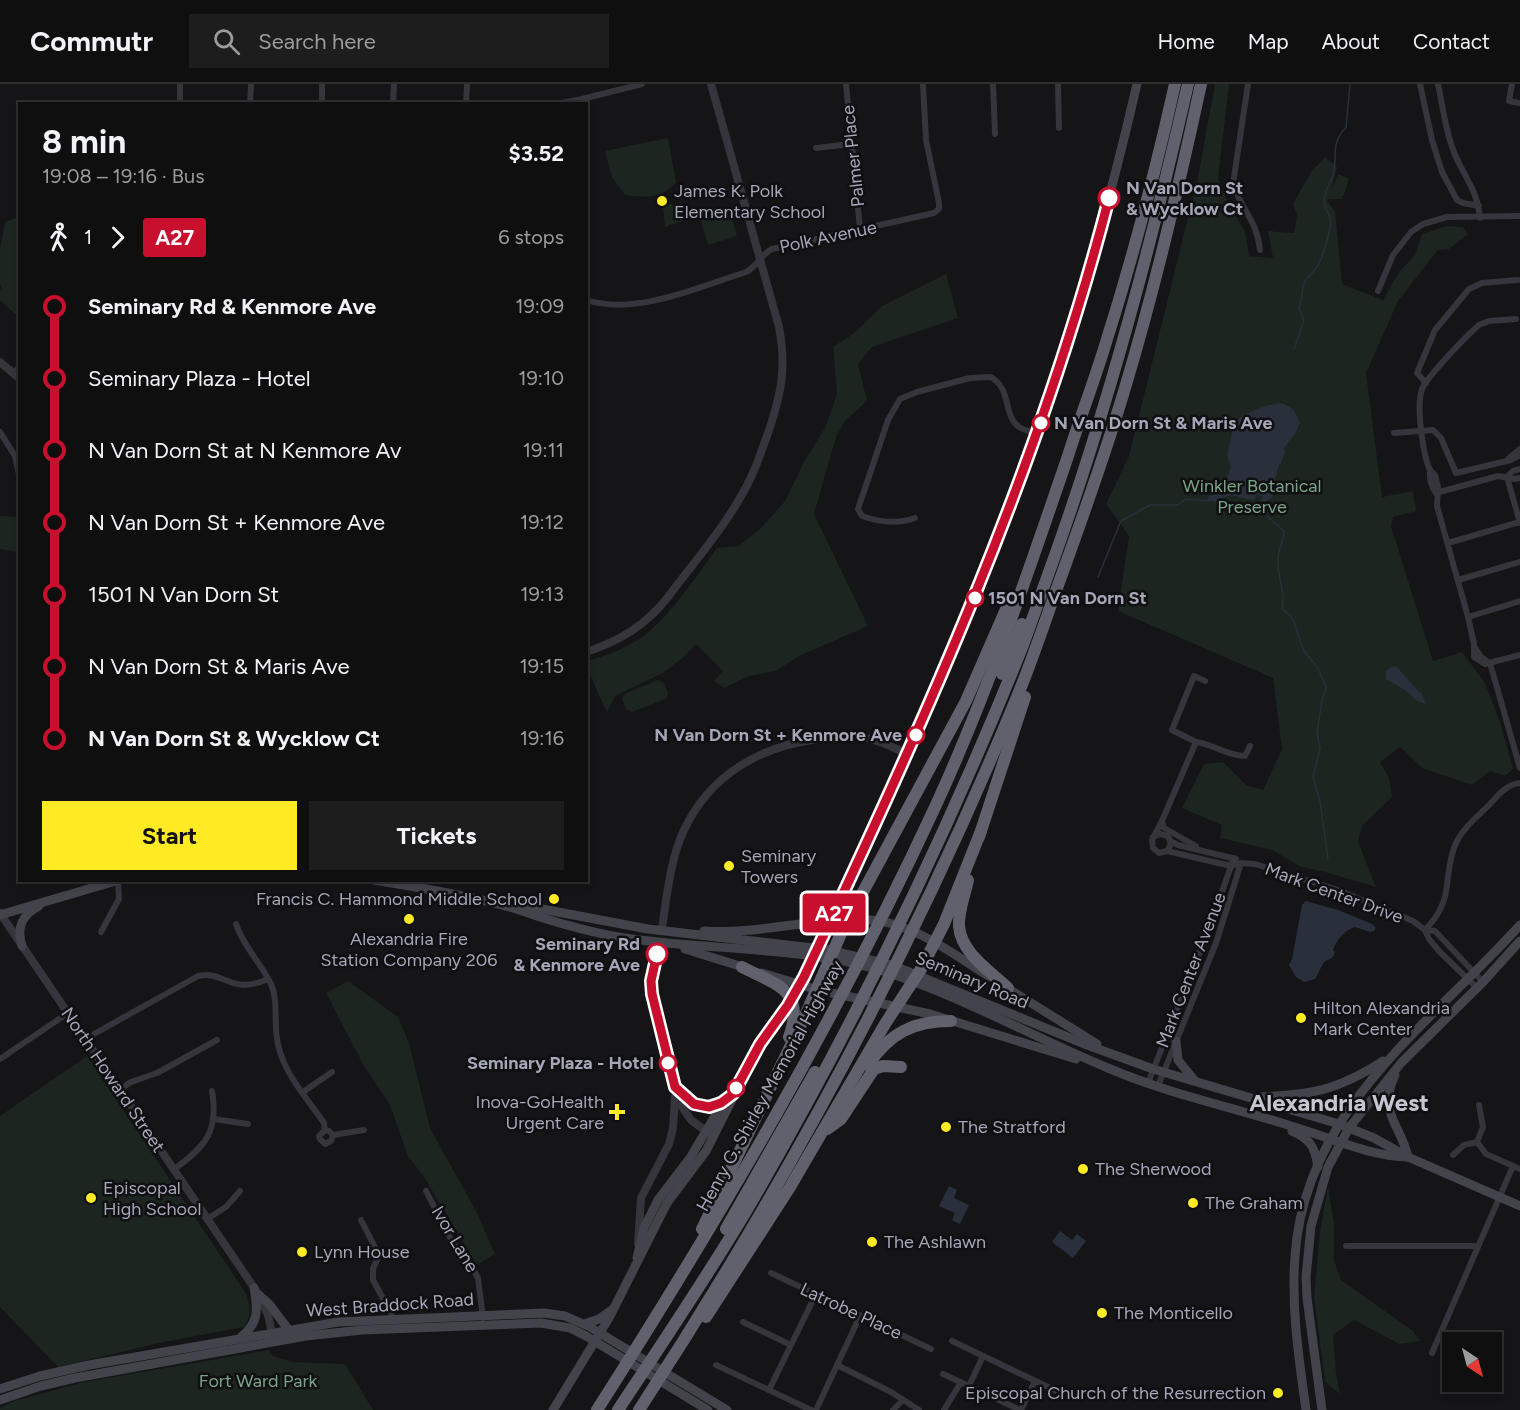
<!DOCTYPE html>
<html lang="en">
<head>
<meta charset="utf-8">
<style>
	body { margin:0; font-family:Figtree,sans-serif; background:#1e1d1e; color:#f1f3f6; height:100vh; display:flex; flex-direction:column; font-size:22px; white-space:nowrap }
	* { box-sizing:border-box; margin:0 }
	p { font-size:20px; color:#9c9c9f }
	.icon { flex:none; width:33px; height:33px; fill:none; stroke:currentColor; stroke-width:2; stroke-linecap:round; stroke-linejoin:round }
	.map { position:relative; flex:1; overflow:hidden }
	.sheet { position:absolute; left:18px; top:18px; width:570px; height:780px; display:flex; flex-direction:column; background:#100f10; border-radius:0px; box-shadow:0 3px 9px #0003,0 0 0 2px #302f30 }
	.sheet>* { flex:none }
	.badge { padding:0 12px; border-radius:4px; font-size:21px; line-height:39px }
	.needle { width:39px; rotate:144deg }
	.controls { position:absolute; left:1442px; top:1248px; display:grid; gap:12px }
	.controls a { display:grid; place-items:center; width:60px; height:60px; border-radius:0px; background:#100f10; box-shadow:0 3px 9px #0003,0 0 0 2px #302f30; font-size:30px }
	.map>.badge { position:absolute; translate:-50% -50%; box-shadow:0 0 0 3px #fff }
	.legs { display:flex; align-items:center; gap:9px; height:66px; padding:0 24px; font-size:20px }
	.legs p { margin-inline-start:auto }
	.headline { display:flex; align-items:center; justify-content:space-between; height:102px; padding:0 24px }
	h1 { font-size:33px; font-weight:700; line-height:45px }
	.cta { display:flex; gap:12px; margin-top:auto; padding:12px 24px }
	.cta a { flex:1; height:69px; border-radius:0px; background:#ffea24; color:#111; font-size:24px; font-weight:700; line-height:69px; text-align:center }
	.cta a+a { background:#1e1d1e; color:#f1f3f6 }
	ul { padding:0 24px; list-style:none }
	li { display:flex; align-items:center; gap:21px; height:72px; font-size:22px }
	li i { display:grid; place-items:center; width:9px; height:100%; margin:0 8px; background:currentColor }
	li i::after { content:''; width:15px; height:15px; margin:-8px; border:4px solid; border-radius:50%; background:#100f10 }
	li p { margin-inline-start:auto }
	li:first-child i { background:linear-gradient(#0000 50%,currentColor 0) }
	li:last-child i { background:linear-gradient(currentColor 50%,#0000 0) }
	header { display:flex; align-items:center; gap:36px; box-sizing:border-box; height:84px; padding:0 30px; background:#100f10; border-bottom:2px solid #302f30 }
	header strong { font-size:28px }
	nav { display:flex; gap:33px; margin-inline-start:auto; font-size:21px }
	.search { width:420px; height:54px; background:#1e1d1e; display:flex; align-items:center; gap:15px; box-sizing:border-box; padding:0 21px; border-radius:0px; color:#9c9c9f; font-size:22px }
	.map>svg:first-child { display:block }
</style>
</head>
<body>
<header>
<strong>Commutr</strong>
<div class="search"><svg class="icon" aria-label="search" viewBox="0 0 24 24"><circle cx="10" cy="10" r="6"/><path d="M15 15l6 6"/></svg>Search here</div>
<nav><a>Home</a><a>Map</a><a>About</a><a>Contact</a></nav>
</header>
<div class="map">
<svg width="1520" height="1326" viewBox="0 0 1520 1326">
	<rect width="100%" height="100%" fill="#151416"/>
	<g fill="#1c251f">
		<polygon points="1215,0 1229,0 1218,95 1228,119 1245,148 1249,172 1273,174 1268,147 1294,149 1297,131 1293,120 1311,88 1325,73 1337,83 1331,107 1338,90 1349,95 1342,115 1328,115 1327,117 1335,127 1342,200 1383,216 1399,188 1415,171 1422,150 1446,142 1463,143 1468,150 1449,165 1438,166 1398,217 1366,289 1382,413 1413,407 1416,427 1393,433 1391,442 1433,577 1462,568 1485,599 1500,638 1513,685 1505,692 1490,687 1472,701 1422,684 1400,663 1380,678 1389,694 1392,713 1362,742 1358,758 1376,803 1325,788 1301,783 1272,766 1220,754 1222,741 1182,724 1204,680 1223,678 1246,701 1263,706 1282,665 1273,594 1118,527 1129,452 1106,420 1129,372 1198,93"/>
		<path d="M668,54L676,98C662,115 645,114 625,111L612,93L605,67Z"/>
		<polygon points="666,120 671,120 679,125 684,124 691,130 691,134 665,143 663,123"/>
		<polygon points="729,123 737,152 708,161 699,131"/>
		<polygon points="19,133 20,229 15,230 0,216 0,206 2,203 0,200 0,165 5,138"/>
		<path d="M946,190L958,234L872,263L858,280L867,317L845,337L836,353L814,430L868,542L799,572L776,587L749,592L724,604L714,597L723,587L696,560L685,572L663,589L615,612L607,628L587,585V577C606,572 625,565 642,553C669,534 697,491 717,464L738,462L759,446L785,417L805,376L825,344L837,310L833,263L853,250L882,222Z"/>
		<polygon points="0,432 19,433 19,502 16,502 18,468 0,465"/>
		<polygon points="658,596 664,599 668,609 666,615 632,628 626,625 622,614 626,609"/>
		<polygon points="348,897 398,933 409,959 430,1044 477,1129 495,1170 477,1181 424,1093 408,1072 389,1019 364,982 326,909"/>
		<path d="M87,972L245,1208C251,1222 252,1231 244,1243L164,1258L58,1283L0,1223V1032Z"/>
		<polygon points="1328,1102 1334,1140 1334,1176 1341,1196 1413,1247 1420,1257 1399,1260 1354,1236 1333,1251 1336,1289 1340,1310 1325,1298 1314,1214 1320,1148"/>
		<polygon points="269,1266 273,1272 293,1278 345,1280 373,1326 0,1326 0,1324 14,1317 84,1298"/>
	</g>
	<g fill="#292f3b">
		<path d="M1282,319L1293,325L1300,339L1296,348L1284,364L1285,369L1277,387L1272,414L1262,420L1261,415L1263,413L1260,411H1256L1255,416C1236,415 1235,406 1216,418L1208,416V413L1219,405L1227,394L1231,383L1227,372L1234,338C1249,327 1263,321 1282,319Z"/>
		<polygon points="1396,582 1419,608 1421,608 1426,620 1417,617 1405,606 1386,595 1386,587 1391,583"/>
		<path d="M1306,817L1338,826L1372,840L1376,844L1374,847L1370,848L1355,843C1344,846 1337,856 1333,866L1335,868L1333,873L1324,878L1315,895L1304,898L1296,893L1289,881L1292,875L1302,821Z"/>
		<polygon points="949,1102 957,1106 954,1114 969,1121 960,1140 952,1136 955,1129 939,1122"/>
		<polygon points="1060,1147 1072,1156 1077,1150 1086,1157 1073,1174 1052,1158"/>
	</g>
	<g fill="none" stroke-linecap="round" stroke-linejoin="round">
		<g stroke="#292f3b" stroke-width="1.5">
			<path d="M1294,265L1304,236L1299,224C1303,215 1301,206 1305,197C1308,191 1314,189 1317,183C1323,173 1328,155 1330,144C1332,131 1328,131 1325,122C1322,110 1330,101 1333,91C1338,73 1330,58 1346,44L1350,0"/>
			<path d="M1262,420L1266,431L1284,447C1284,457 1278,466 1278,476C1277,493 1286,508 1282,525L1290,531L1294,538L1304,567L1318,584L1326,604L1322,616L1317,648L1320,665L1313,693L1320,717L1328,775"/>
			<polyline points="1098,493 1121,437 1150,421 1177,421 1186,415 1210,417"/>
		</g>
		<g stroke="#36353c" stroke-width="6">
			<polyline points="180,0 180,20"/>
			<polyline points="846,0 860,145"/>
			<polyline points="993,0 995,50"/>
			<polyline points="1058,0 1059,44"/>
			<path d="M1248,0L1233,100C1242,127 1257,136 1260,166"/>
			<polyline points="1420,0 1432,56 1442,88 1457,116 1463,119 1479,122"/>
			<path d="M1438,0C1443,24 1446,50 1456,73C1466,95 1478,109 1480,134"/>
			<polyline points="1512,0 1509,17 1520,19"/>
			<polyline points="466,19 486,20"/>
			<polyline points="250,20 251,0"/>
			<polyline points="322,20 322,0"/>
			<polyline points="393,20 394,0"/>
			<polyline points="466,20 467,0"/>
			<polyline points="557,20 582,15 642,0"/>
			<polyline points="816,64 851,60"/>
			<polyline points="1378,207 1393,171 1411,148 1423,140 1447,133 1520,132"/>
			<path d="M586,216C637,232 698,203 746,188C758,182 760,171 772,165L934,129L939,125V119L926,56L923,0"/>
			<polyline points="14,289 20,282"/>
			<polyline points="1426,299 1417,289 1435,246 1469,205 1482,199 1518,196"/>
			<polyline points="0,348 15,372 19,390"/>
			<polyline points="1394,349 1433,346 1441,354 1456,389 1511,376 1520,371"/>
			<polyline points="1508,376 1509,374 1520,365"/>
			<polyline points="1430,386 1435,391 1438,403 1437,422 1468,533 1474,560 1474,573 1485,580 1520,571"/>
			<polyline points="1507,393 1520,439"/>
			<polyline points="1507,393 1513,387 1520,385"/>
			<path d="M1436,409C1431,402 1429,394 1430,386C1423,371 1415,318 1423,303C1430,290 1466,252 1479,241L1489,237L1516,235"/>
			<polyline points="1436,409 1498,392 1515,395 1520,394"/>
			<path d="M915,434C898,440 879,438 862,432L858,425L888,336L900,315L917,308L970,294L991,293C1013,307 1002,330 1019,343C1024,346 1031,348 1037,350"/>
			<polyline points="1448,459 1520,438"/>
			<polyline points="1458,496 1520,478"/>
			<polyline points="1468,533 1520,517"/>
			<polyline points="1475,564 1481,573 1489,579"/>
			<polyline points="1490,579 1520,684"/>
			<polyline points="1205,597 1194,592 1172,646 1196,658 1162,737 1152,756 1153,764 1159,769 1167,767 1231,782 1241,779 1255,780 1338,806 1413,837 1425,846 1429,855 1440,868 1476,903"/>
			<path d="M1196,658C1213,660 1227,672 1245,672L1250,662"/>
			<polyline points="1162,737 1164,744 1196,762"/>
			<polyline points="1153,753 1160,750 1168,752 1171,760 1167,767"/>
			<polyline points="1170,757 1178,761 1236,775"/>
			<path d="M236,840C243,862 261,879 271,900C279,918 273,941 278,960C284,990 307,1014 324,1039L325,1046L319,1052L320,1055L325,1060L331,1057L333,1051L329,1047L325,1046"/>
			<path d="M1425,846C1457,813 1441,793 1456,759C1463,744 1478,732 1490,720C1498,711 1507,700 1520,699"/>
			<polyline points="1425,846 1435,847 1483,898"/>
			<polyline points="101,848 119,815 118,796"/>
			<path d="M85,955L198,892C225,886 230,912 268,895"/>
			<polyline points="0,975 68,929"/>
			<polyline points="1160,997 1216,859 1241,779"/>
			<polyline points="1148,999 1205,855 1234,774"/>
			<polyline points="119,1006 131,998 157,989 217,956"/>
			<polyline points="303,1008 332,988"/>
			<polyline points="214,1035 248,1040"/>
			<polyline points="333,1051 364,1046"/>
			<polyline points="1477,1058 1486,1070 1520,1085"/>
			<polyline points="1453,1071 1464,1061 1477,1058 1483,1043 1479,1021"/>
			<path d="M173,1086C205,1063 219,1048 212,1007"/>
			<polyline points="426,1107 447,1148 463,1175 472,1183 478,1194 483,1234"/>
			<polyline points="207,1135 226,1123 240,1107"/>
			<polyline points="361,1136 379,1171 373,1185 373,1196 394,1235"/>
			<polyline points="1346,1162 1477,1162"/>
			<polyline points="771,1189 931,1265"/>
			<polyline points="743,1238 791,1261"/>
			<polyline points="952,1257 1069,1313"/>
			<polyline points="1432,1269 1513,1082"/>
			<polyline points="716,1281 811,1326"/>
			<polyline points="837,1281 891,1308 919,1326"/>
			<polyline points="943,1290 1020,1326"/>
			<polyline points="969,1302 983,1272"/>
			<polyline points="769,1306 816,1210"/>
			<polyline points="816,1326 860,1232"/>
			<polyline points="893,1326 903,1316"/>
			<polyline points="944,1326 961,1298"/>
			<polyline points="1021,1326 1035,1297"/>
		</g>
		<g stroke="#36353c" stroke-width="8">
			<polyline points="0,278 20,295"/>
			<path d="M586,568C620,557 646,541 668,513C697,474 732,435 752,391C758,378 762,365 767,352C781,311 787,286 779,243L711,0"/>
			<polyline points="0,829 259,1211 268,1231 273,1255"/>
			<path d="M662,844C667,812 670,776 684,746C710,691 760,662 819,655C831,654 843,651 855,652C874,654 891,662 907,670"/>
			<polyline points="660,858 651,897 652,910 675,1003 682,1023 691,1036 711,1051"/>
			<path d="M679,1007C694,1022 709,1028 728,1014"/>
			<polyline points="638,1160 641,1114 669,1060 673,1044 675,1013"/>
		</g>
		<g stroke="#43434c" stroke-width="9">
			<path d="M374,796C417,803 460,810 502,821C516,824 529,830 543,834C572,843 602,851 632,855C718,867 807,862 889,889C965,914 1035,954 1108,984C1166,1009 1228,1022 1288,1041C1326,1052 1368,1072 1408,1073"/>
			<polyline points="520,823 542,825 648,845 830,866 892,881 1087,961 1153,985 1339,1040 1374,1054 1408,1073 1520,1122"/>
			<polyline points="0,831 119,796"/>
			<path d="M704,847C733,849 763,845 792,841C825,837 860,831 893,840C928,850 959,874 990,893"/>
			<path d="M22,862C16,843 22,831 39,822"/>
			<polyline points="685,865 746,884"/>
			<polyline points="762,889 818,906 930,930 1076,975"/>
			<polyline points="1004,902 1097,960"/>
			<polyline points="1176,957 1178,976 1195,997"/>
			<path d="M1395,991C1377,1028 1401,1041 1408,1073"/>
			<path d="M1260,1013C1312,1011 1338,1006 1383,977"/>
			<path d="M1292,1047C1311,1055 1315,1064 1318,1083"/>
			<polyline points="637,1174 644,1144 658,1116 690,1074 715,1032 732,1012"/>
			<polyline points="259,1211 269,1220 288,1245"/>
			<polyline points="584,1240 599,1235 612,1226"/>
			<path d="M241,1253C259,1239 258,1225 254,1204"/>
			<polyline points="0,1305 40,1292 89,1281 338,1238 544,1229 565,1232 590,1243 727,1326"/>
			<polyline points="0,1316 41,1302 75,1294 306,1252 362,1246 541,1239 570,1244 586,1252 708,1326"/>
			<path d="M553,1326L609,1234L667,1119L706,1067L760,960L788,921L804,893C867,758 932,624 987,485C1049,328 1099,165 1137,0"/>
			<path d="M1306,1326C1299,1275 1291,1224 1295,1172C1305,1024 1430,941 1520,841"/>
			<polyline points="1322,1326 1307,1214 1306,1193 1311,1142 1328,1083 1349,1044 1401,979 1483,898 1520,857"/>
		</g>
		<g stroke="#61616d" stroke-width="12">
			<polyline points="1002,590 1022,540"/>
			<polyline points="979,753 1025,613"/>
			<path d="M968,796C965,811 958,827 959,842C961,869 990,887 1008,904"/>
			<path d="M742,883C777,901 806,906 789,953"/>
			<path d="M868,981C890,949 913,937 951,937"/>
			<polyline points="827,1045 841,1035 874,985 883,982 901,983"/>
			<polyline points="702,1145 805,932 843,845 966,617 1007,523"/>
			<polyline points="726,1145 815,988"/>
			<polyline points="706,1233 790,1103 885,940 921,885 944,840 981,747"/>
			<path d="M597,1326C722,1130 839,931 936,721C988,608 1028,489 1068,372C1079,337 1092,303 1103,268C1131,180 1155,90 1175,0"/>
			<path d="M618,1326C661,1261 705,1196 745,1129C850,949 943,760 1021,566C1032,537 1042,507 1053,477C1109,321 1151,162 1188,0"/>
			<path d="M639,1326C786,1101 915,862 1017,613C1032,577 1044,540 1057,504C1081,438 1105,371 1125,304C1155,204 1179,102 1201,0"/>
		</g>
	</g>
	<g fill="none" stroke-linecap="round" stroke-linejoin="round">
		<g stroke="#fff" stroke-width="14">
			<path id="line-1" d="M657,870L651,897L652,910L675,1003L694,1020L709,1023L721,1019L733,1010L760,960L788,921L804,893C923,640 1039,386 1109,114"/>
		</g>
		<use href="#line-1" stroke="#c8102e" stroke-width="9"/>
	</g>
	<g fill="#fff" stroke="#c8102e" stroke-width="3">
		<circle cx="1109" cy="114" r="10"/>
		<circle cx="1041" cy="339" r="8"/>
		<circle cx="975" cy="514" r="8"/>
		<circle cx="916" cy="651" r="8"/>
		<circle cx="657" cy="870" r="10"/>
		<circle cx="668" cy="979" r="8"/>
		<circle cx="736" cy="1004" r="8"/>
	</g>
	<g fill="#ffea24" stroke="#100f11" stroke-width="2">
		<circle cx="662" cy="117" r="6"/>
		<circle cx="729" cy="782" r="6"/>
		<circle cx="554" cy="815" r="6"/>
		<circle cx="409" cy="835" r="6"/>
		<circle cx="1301" cy="934" r="6"/>
		<path d="M614 1019h6v6h6v6h-6v6h-6v-6h-6v-6h6z"/>
		<circle cx="946" cy="1043" r="6"/>
		<circle cx="1083" cy="1085" r="6"/>
		<circle cx="91" cy="1114" r="6"/>
		<circle cx="1193" cy="1119" r="6"/>
		<circle cx="872" cy="1158" r="6"/>
		<circle cx="302" cy="1168" r="6"/>
		<circle cx="1102" cy="1229" r="6"/>
		<circle cx="1278" cy="1309" r="6"/>
	</g>
	<g text-anchor="middle" stroke-width="5" stroke-linejoin="round" paint-order="stroke">
		<g font-size="18" fill="#a5a6b8" stroke="#100f11">
			<text transform="translate(853 72) rotate(-96)" y="6">Palmer Place</text>
			<text transform="translate(828 153) rotate(-12)" y="6">Polk Avenue</text>
			<text transform="translate(1334 809) rotate(20)" y="6">Mark Center Drive</text>
			<text transform="translate(1191 886) rotate(-69)" y="6">Mark Center Avenue</text>
			<text transform="translate(972 896) rotate(23)" y="6">Seminary Road</text>
			<text transform="translate(113 996) rotate(56)" y="6">North Howard Street</text>
			<text transform="translate(770 1002) rotate(-61)" y="6">Henry G. Shirley Memorial Highway</text>
			<text transform="translate(455 1155) rotate(59)" y="6">Ivor Lane</text>
			<text transform="translate(390 1221) rotate(-4)" y="6">West Braddock Road</text>
			<text transform="translate(851 1227) rotate(25)" y="6">Latrobe Place</text>
		</g>
		<g font-size="18" font-weight="bold" fill="#a5a6b8" stroke="#100f11" text-anchor="start">
			<text x="1126" y="110">N Van Dorn St<tspan x="1126" dy="21">&amp; Wycklow Ct</tspan></text>
			<text x="1054" y="345">N Van Dorn St &amp; Maris Ave</text>
			<text x="988" y="520">1501 N Van Dorn St</text>
			<text x="902" y="657" text-anchor="end">N Van Dorn St + Kenmore Ave</text>
			<text x="640" y="866" text-anchor="end">Seminary Rd<tspan x="640" dy="21">&amp; Kenmore Ave</tspan></text>
			<text x="654" y="985" text-anchor="end">Seminary Plaza - Hotel</text>
		</g>
		<g font-size="18" fill="#a5a6b8" stroke="#100f11" text-anchor="start">
			<text x="674" y="113">James K. Polk<tspan x="674" dy="21">Elementary School</tspan></text>
			<text x="741" y="778">Seminary<tspan x="741" dy="21">Towers</tspan></text>
			<text x="542" y="821" text-anchor="end">Francis C. Hammond Middle School</text>
			<text x="409" y="861" text-anchor="middle">Alexandria Fire<tspan x="409" dy="21">Station Company 206</tspan></text>
			<text x="1313" y="930">Hilton Alexandria<tspan x="1313" dy="21">Mark Center</tspan></text>
			<text x="604" y="1024" text-anchor="end">Inova-GoHealth<tspan x="604" dy="21">Urgent Care</tspan></text>
			<text x="958" y="1049">The Stratford</text>
			<text x="1095" y="1091">The Sherwood</text>
			<text x="103" y="1110">Episcopal<tspan x="103" dy="21">High School</tspan></text>
			<text x="1205" y="1125">The Graham</text>
			<text x="884" y="1164">The Ashlawn</text>
			<text x="314" y="1174">Lynn House</text>
			<text x="1114" y="1235">The Monticello</text>
			<text x="1266" y="1315" text-anchor="end">Episcopal Church of the Resurrection</text>
		</g>
		<g font-size="18" fill="#7aa487" stroke="#100f11">
			<text x="1252" y="408">Winkler Botanical<tspan x="1252" dy="21">Preserve</tspan></text>
			<text x="258" y="1303">Fort Ward Park</text>
		</g>
		<g font-size="24" font-weight="bold" fill="#c6c7d3" stroke="#100f11">
			<text x="1339" y="1027">Alexandria West</text>
		</g>
	</g>
</svg>
<div class="controls">
<a><svg class="needle" viewBox="-14 -14 28 28"><path d="M0-13l5 13h-10z" fill="#e53935"/><path d="M0 13l5-13h-10z" fill="#9c9c9f"/></svg></a>
</div>
<b class="badge" style="left:834px;top:829px;background:#c8102e;color:#fff">A27</b>
<section class="sheet">
<div class="headline"><div><h1>8 min</h1><p>19:08 – 19:16 · Bus</p></div><b>$3.52</b></div>
<div class="legs"><svg class="icon" aria-label="walk" viewBox="0 0 24 24"><circle cx="13" cy="4" r="2"/><path d="M13 8l-2 6 4 7M11 14l-3 7M7 12l3-4h3l4 4"/></svg>1<svg class="icon" aria-label="forward" viewBox="0 0 24 24"><path d="M9 5l7 7-7 7"/></svg><b class="badge" style="background:#c8102e;color:#fff">A27</b><p>6 stops</p></div>
<ul>
<li><i style="color:#c8102e"></i><b>Seminary Rd &amp; Kenmore Ave</b><p>19:09</p></li>
<li><i style="color:#c8102e"></i><span>Seminary Plaza - Hotel</span><p>19:10</p></li>
<li><i style="color:#c8102e"></i><span>N Van Dorn St at N Kenmore Av</span><p>19:11</p></li>
<li><i style="color:#c8102e"></i><span>N Van Dorn St + Kenmore Ave</span><p>19:12</p></li>
<li><i style="color:#c8102e"></i><span>1501 N Van Dorn St</span><p>19:13</p></li>
<li><i style="color:#c8102e"></i><span>N Van Dorn St &amp; Maris Ave</span><p>19:15</p></li>
<li><i style="color:#c8102e"></i><b>N Van Dorn St &amp; Wycklow Ct</b><p>19:16</p></li>
</ul>
<div class="cta"><a>Start</a><a>Tickets</a></div>
</section>
</div>
</body>
</html>
